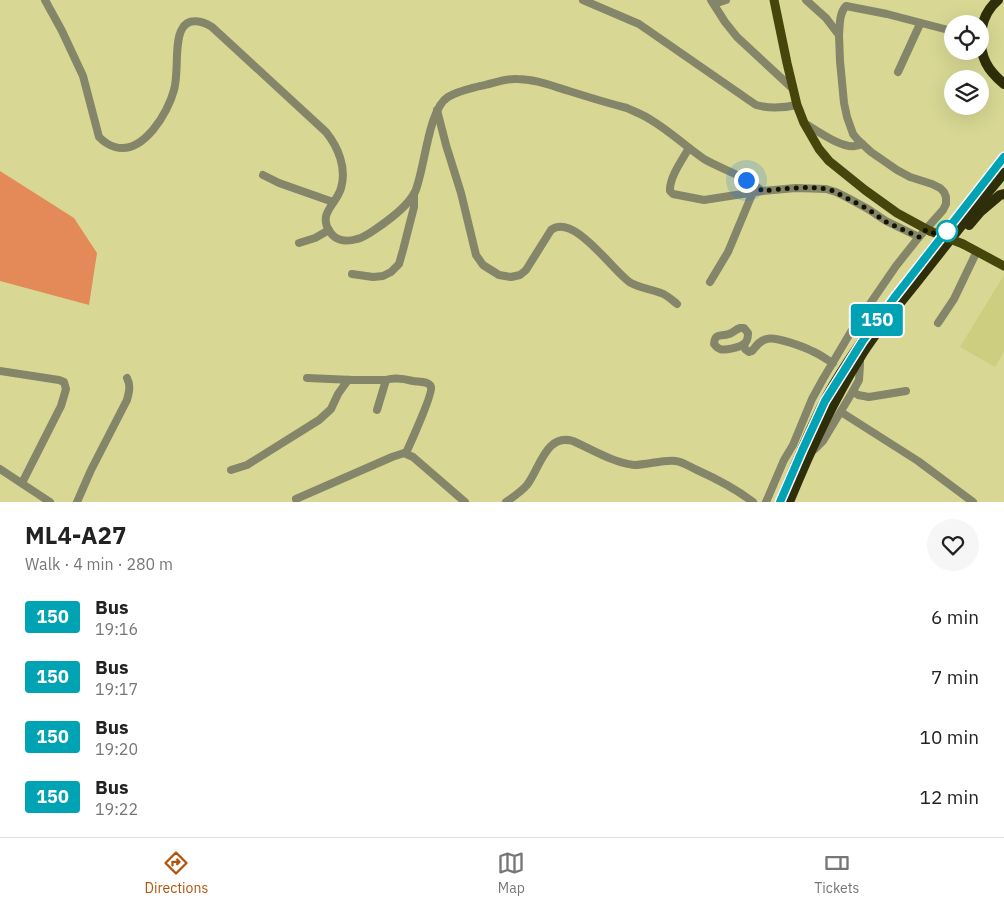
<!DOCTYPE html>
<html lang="en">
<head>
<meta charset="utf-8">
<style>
	body { margin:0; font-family:"IBM Plex Sans",sans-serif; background:#f6f6f6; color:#222; height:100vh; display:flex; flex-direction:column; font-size:19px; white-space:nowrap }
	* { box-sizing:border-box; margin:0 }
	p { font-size:16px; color:#767676 }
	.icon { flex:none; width:28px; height:28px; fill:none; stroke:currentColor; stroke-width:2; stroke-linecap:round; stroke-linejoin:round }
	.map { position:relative; height:502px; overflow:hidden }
	.sheet { display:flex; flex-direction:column; background:#fff; flex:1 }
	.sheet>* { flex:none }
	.badge { padding:0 10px; border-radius:4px; font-size:18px; line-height:32px }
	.fabs { position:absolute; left:944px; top:15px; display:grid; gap:10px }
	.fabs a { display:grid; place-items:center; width:45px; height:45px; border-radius:50%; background:#fff; box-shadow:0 5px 20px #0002; font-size:25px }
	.you { position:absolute; width:25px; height:25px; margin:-12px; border:4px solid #fff; border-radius:50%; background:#1a73e8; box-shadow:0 0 0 8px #1a73e833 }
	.map>.badge { position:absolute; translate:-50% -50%; box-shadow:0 0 0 2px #fff }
	.round { display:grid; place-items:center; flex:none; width:52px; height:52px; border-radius:26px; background:#f6f6f6 }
	.summary { display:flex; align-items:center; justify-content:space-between; height:85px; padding:0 25px }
	h1 { font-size:24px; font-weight:700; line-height:38px }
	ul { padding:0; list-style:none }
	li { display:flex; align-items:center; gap:15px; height:60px; padding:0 25px }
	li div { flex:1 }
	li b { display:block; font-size:19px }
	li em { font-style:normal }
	li .badge { min-width:55px; font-weight:700; text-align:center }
	.tabs { display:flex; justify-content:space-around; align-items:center; height:70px; border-top:1px solid #e0e0e0; background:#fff; font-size:14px; color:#767676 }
	.tabs a { display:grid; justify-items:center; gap:2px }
	.tabs .selected { color:#b45309 }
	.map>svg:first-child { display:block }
</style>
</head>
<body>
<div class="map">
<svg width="1004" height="502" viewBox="0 0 1004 502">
	<rect width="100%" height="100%" fill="#d8d894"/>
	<polygon fill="#cece81" points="1004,275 1004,352 995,367 960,347"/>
	<polygon fill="#e48a59" points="0,171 74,218 97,253 89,305 0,281"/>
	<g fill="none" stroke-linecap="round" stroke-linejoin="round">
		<g stroke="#85856a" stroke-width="8">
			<path d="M45,0L62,31L83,76L99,137C104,142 108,145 115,147C143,155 168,113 174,90C179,73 174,42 182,29C188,17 203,21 212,27L326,132C338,147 347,168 341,188C337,204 317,213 330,232C336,241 347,242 357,239C366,237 375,229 383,224C395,215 408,205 415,192C425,169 428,109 448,97C458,91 469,89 480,86C492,84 505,78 517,79C535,79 552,86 569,91C588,97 607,103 627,108C635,112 644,115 651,120C670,131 686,147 704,159C723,170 746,176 762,191"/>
			<path d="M583,0L639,24L756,105C770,109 783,108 797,105"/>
			<polyline points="711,0 725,22 737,37 792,88"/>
			<polyline points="714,4 726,0"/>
			<path d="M839,35C840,25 839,13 846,6L887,14L952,31"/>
			<polyline points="898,72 920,24"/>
			<path d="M437,110L446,145L461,193L476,255L483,265L499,275L511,277L520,275L526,270L551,230C574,212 614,273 631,283C640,288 651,289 661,293C667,295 672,300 677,304"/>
			<path d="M804,123C817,130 840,148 855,146C857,146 860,145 862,144"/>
			<path d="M689,148C682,160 669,178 670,191L673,194L704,200L762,191L796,188L826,189L836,192L848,198L868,209L886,221L919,237"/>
			<polyline points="263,175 279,183 333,202"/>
			<polyline points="299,243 315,238 329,230"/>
			<polyline points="352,274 373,277 383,276 391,272 399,264 403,250 414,207 414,194"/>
			<polyline points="710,282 728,252 753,192"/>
			<polyline points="938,323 954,299 977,251"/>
			<path d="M740,328H744L748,333C748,337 747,342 744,344C740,347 725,351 720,349C717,348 716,346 714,344C715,332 721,337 729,334C733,333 736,329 740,328Z"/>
			<path d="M744,344L745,349L749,352L752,351C756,346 760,340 767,339C775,336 804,347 812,351C819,354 826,359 833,363"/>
			<polyline points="0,371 59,380 64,382 66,389 61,406 22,483"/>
			<polyline points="307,378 353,380 386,380"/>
			<polyline points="853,391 858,395 869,397 906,391"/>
			<path d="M377,410L386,380C395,377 405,379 413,381C419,382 429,381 431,387C433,394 410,444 406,453"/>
			<polyline points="841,412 918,461 973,502"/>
			<polyline points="810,452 815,449 823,441 853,391 859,380 860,365 860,357"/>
			<polyline points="0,469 50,502"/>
			<polyline points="231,470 247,465 319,420 331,409 338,394 348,380"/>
			<polyline points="296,499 392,457 404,453 413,457 465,502"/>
			<path d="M77,502L91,470L127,400C129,392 131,386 127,378"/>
			<path d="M506,502C513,497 521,492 527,485C540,468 546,433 573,441C591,449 614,463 634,465C647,465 665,459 676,461C683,462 690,467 697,470C717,479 736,489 753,502"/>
			<polyline points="766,502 784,460 793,445 812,399 823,379 852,330 896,266 919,237 943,210 946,204 946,197 944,192 940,188 932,184 910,177 897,170 871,152 858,140 853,134 847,117 844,103 840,61 839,35 826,18 806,0"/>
		</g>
		<g stroke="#46450b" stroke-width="9">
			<polyline points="774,0 787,63 797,105 804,123 819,149 829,161 865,190 897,213 930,231"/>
			<polyline points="963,244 1004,266"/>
		</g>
		<g stroke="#2e2e0a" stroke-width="10">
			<path d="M998,0C980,15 976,42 986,63C990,71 997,78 1004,84"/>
			<polyline points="969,225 980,212 1000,195 1004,194"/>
			<path d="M780,502C794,468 808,433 825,400C840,372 859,345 877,320L1004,157"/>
			<path d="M789,502C809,453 831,404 859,359C875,332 897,307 916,283C945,246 974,209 1004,173"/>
		</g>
		<polyline stroke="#46450b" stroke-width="9" points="930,231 963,244"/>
	</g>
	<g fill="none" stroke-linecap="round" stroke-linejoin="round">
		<g stroke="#fff" stroke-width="11">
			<polyline id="line" points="780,502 802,451 825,401 862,342 894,298 1004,157"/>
		</g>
		<use href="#line" stroke="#00a3b4" stroke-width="8"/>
		<path stroke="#141300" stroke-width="5" stroke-dasharray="0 9" d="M746,180L757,186L762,191C783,189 810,185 831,190L868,209L886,222L919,237L926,230L944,237L947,231"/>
	</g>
	<circle fill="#fff" stroke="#00a3b4" stroke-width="2.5" cx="947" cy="231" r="10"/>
</svg>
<div class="fabs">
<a><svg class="icon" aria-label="locate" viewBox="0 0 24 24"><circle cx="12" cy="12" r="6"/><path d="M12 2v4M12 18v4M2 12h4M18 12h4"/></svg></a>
<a><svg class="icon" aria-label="layers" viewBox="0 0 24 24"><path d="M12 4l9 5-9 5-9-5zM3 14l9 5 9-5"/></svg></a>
</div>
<div class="you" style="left:746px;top:180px"></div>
<b class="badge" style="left:877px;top:320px;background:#00a3b4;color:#fff">150</b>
</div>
<section class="sheet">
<div class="summary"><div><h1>ML4-A27</h1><p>Walk · 4 min · 280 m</p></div><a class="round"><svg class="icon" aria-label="heart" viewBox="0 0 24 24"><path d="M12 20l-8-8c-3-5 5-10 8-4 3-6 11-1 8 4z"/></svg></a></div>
<ul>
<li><span class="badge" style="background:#00a3b4;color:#fff">150</span><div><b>Bus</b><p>19:16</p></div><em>6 min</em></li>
<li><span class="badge" style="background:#00a3b4;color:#fff">150</span><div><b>Bus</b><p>19:17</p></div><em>7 min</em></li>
<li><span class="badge" style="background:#00a3b4;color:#fff">150</span><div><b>Bus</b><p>19:20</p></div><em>10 min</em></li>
<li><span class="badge" style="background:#00a3b4;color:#fff">150</span><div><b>Bus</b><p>19:22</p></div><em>12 min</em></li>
</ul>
</section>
<nav class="tabs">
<a class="selected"><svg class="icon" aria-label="directions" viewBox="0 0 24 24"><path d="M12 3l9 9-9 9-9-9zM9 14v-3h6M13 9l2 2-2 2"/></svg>Directions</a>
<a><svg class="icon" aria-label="map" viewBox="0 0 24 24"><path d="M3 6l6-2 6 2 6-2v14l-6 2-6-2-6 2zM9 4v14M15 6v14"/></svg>Map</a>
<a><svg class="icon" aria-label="tickets" viewBox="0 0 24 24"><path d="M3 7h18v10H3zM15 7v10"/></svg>Tickets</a>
</nav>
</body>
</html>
